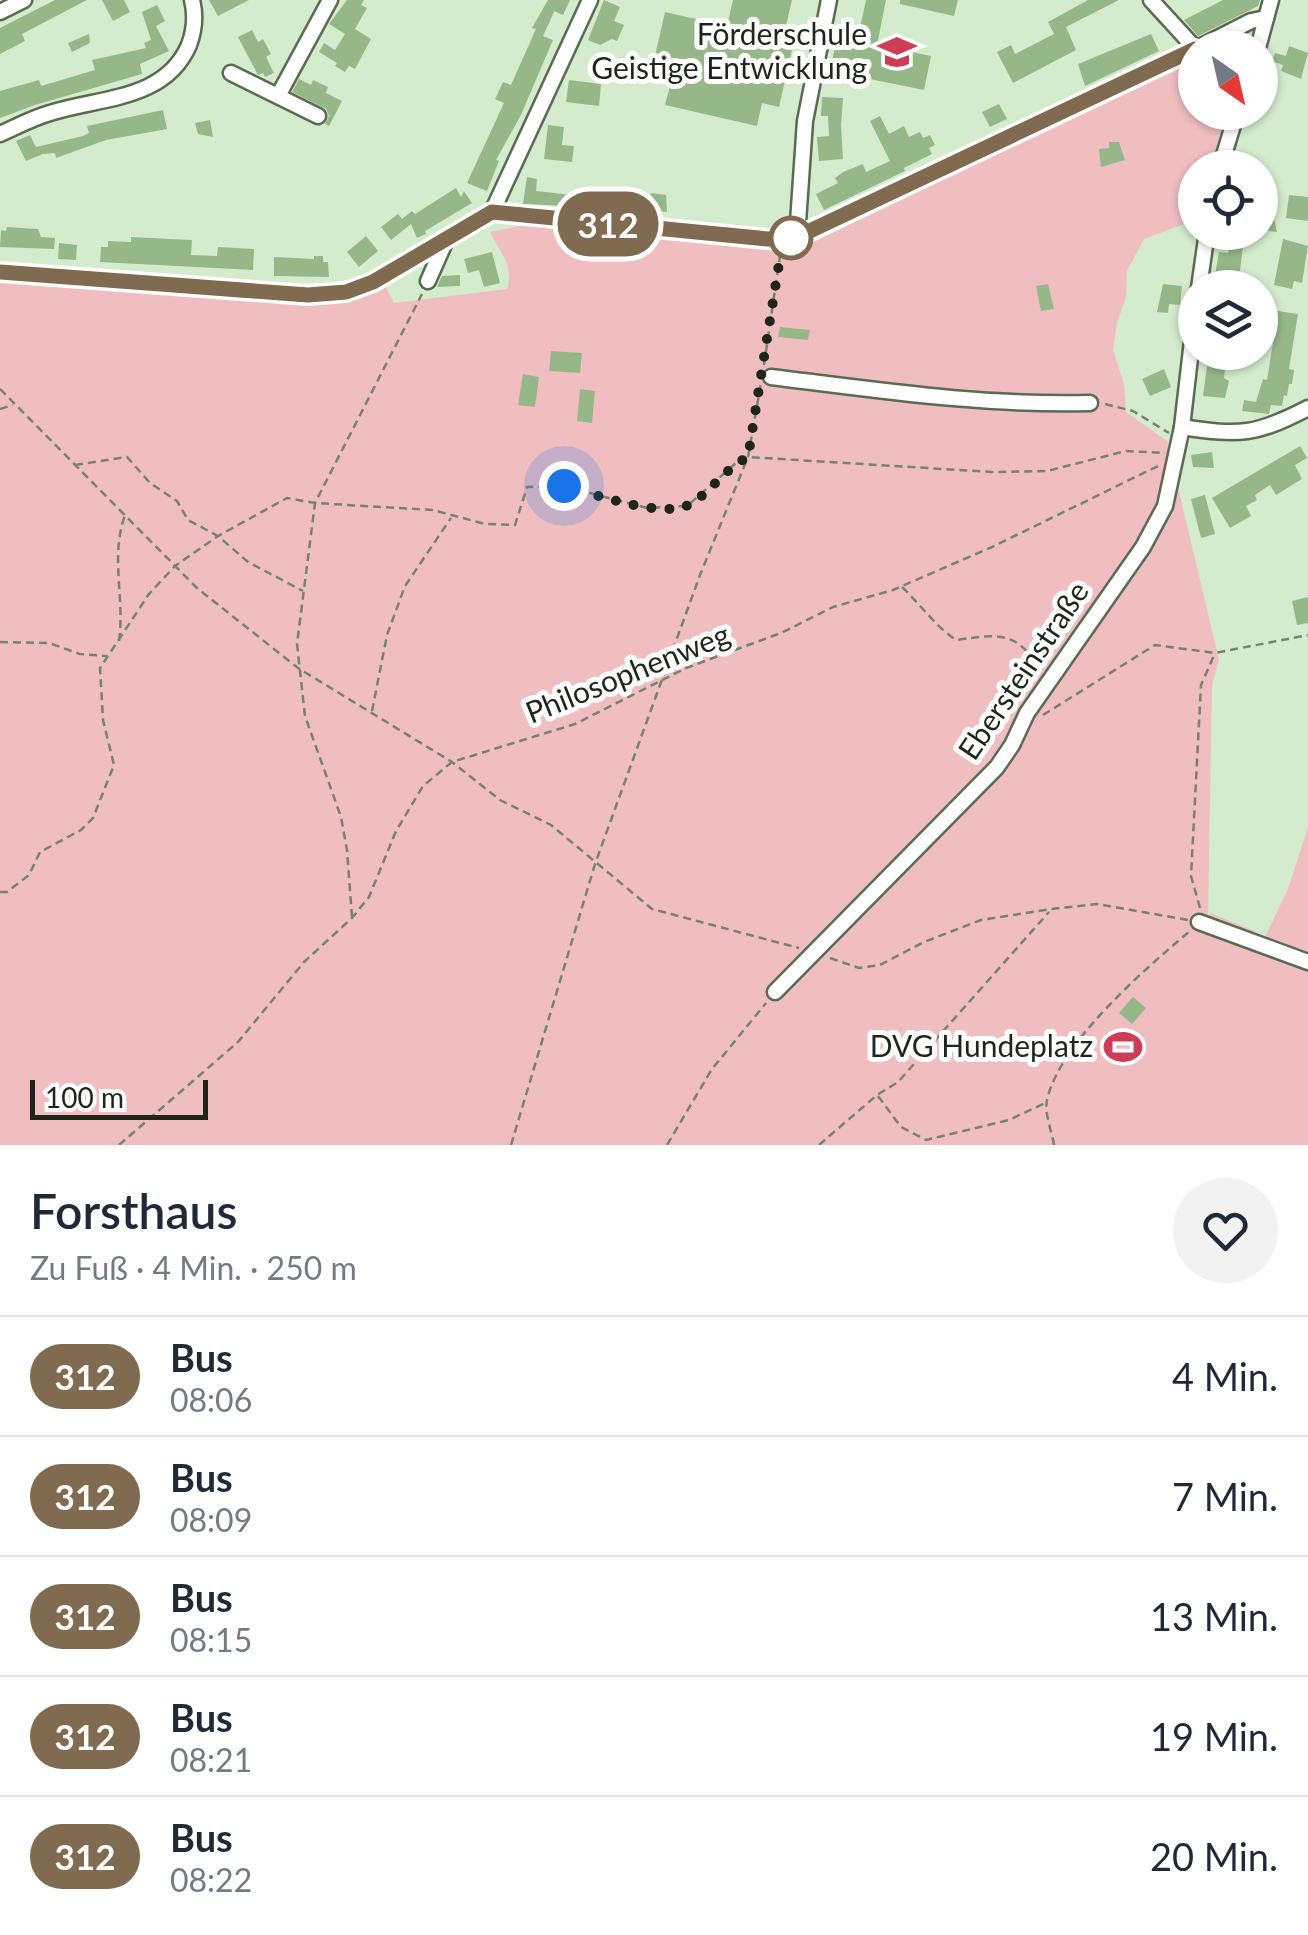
<!DOCTYPE html>
<html lang="de">
<head>
<meta charset="utf-8">
<style>
	body { margin:0; font-family:Lato,sans-serif; background:#f2f2f3; color:#1f2937; height:100vh; display:flex; flex-direction:column; font-size:38px; white-space:nowrap }
	* { box-sizing:border-box; margin:0 }
	p { font-size:32px; color:#747a83 }
	.icon { flex:none; width:55px; height:55px; fill:none; stroke:currentColor; stroke-width:2; stroke-linecap:round; stroke-linejoin:round }
	.map { position:relative; height:1145px; overflow:hidden }
	.drawer { display:flex; flex-direction:column; background:#fff; flex:1 }
	.drawer>* { flex:none }
	.badge { padding:0 20px; border-radius:32px; font-size:35px; line-height:65px }
	.needle { width:65px; rotate:146deg }
	.tools { position:absolute; left:1178px; top:30px; display:grid; gap:20px }
	.tools a { display:grid; place-items:center; width:100px; height:100px; border-radius:50%; background:#fff; box-shadow:0 2px 8px #0004; font-size:50px }
	.scale { position:absolute; left:30px; bottom:25px; width:178px; box-sizing:border-box; padding-left:10px; border:5px solid #1e261b; border-top:0; font-size:28px; line-height:35px; white-space:nowrap; color:#1e261b; -webkit-text-stroke:8px #fff; paint-order:stroke }
	.you { position:absolute; width:50px; height:50px; margin:-25px; border:8px solid #fff; border-radius:50%; background:#1a73e8; box-shadow:0 0 0 15px #1a73e833 }
	.map>.badge { position:absolute; translate:-50% -50%; box-shadow:0 0 0 5px #fff }
	.round { display:grid; place-items:center; flex:none; width:105px; height:105px; border-radius:52px; background:#f2f2f3 }
	.head { display:flex; align-items:center; justify-content:space-between; height:170px; padding:0 30px }
	h1 { font-size:48px; font-weight:600; line-height:75px }
	ul { padding:0; list-style:none }
	li { display:flex; align-items:center; gap:30px; height:120px; padding:0 30px; border-top:2px solid #e0e1e3 }
	li div { flex:1 }
	li b { display:block; font-size:38px }
	li em { font-style:normal }
	li .badge { min-width:110px; font-weight:700; text-align:center }
	.map>svg:first-child { display:block }
</style>
</head>
<body>
<div class="map">
<svg width="1308" height="1145" viewBox="0 0 1308 1145">
	<rect width="100%" height="100%" fill="#d5ebcd"/>
	<path fill="#f0bec1" d="M1195,57V112L1225,113L1211,167L1195,168V220L1144,239L1127,271L1126,297L1117,323L1113,350L1124,384L1126,412L1167,441L1219,660L1212,685L1208,917L1210,913L1255,931L1253,940L1262,943L1288,889L1308,827V1145H0V281L307,303L345,299L385,285L394,303L507,289C515,266 499,251 490,232L529,224L791,253Z"/>
	<g fill="#96b889">
		<polygon points="55,0 87,0 22,34 25,41 0,54 0,28"/>
		<polygon points="102,0 124,0 130,12 113,21"/>
		<polygon points="209,0 249,0 218,16"/>
		<polygon points="347,0 364,0 361,5 367,8 355,29 371,39 355,69 349,66 345,72 335,66 337,63 319,52 324,43 335,50 345,34 329,24"/>
		<polygon points="548,0 570,0 563,15 554,11 550,21 543,36 553,40 521,115 496,160 499,161 487,191 467,183 504,103 495,99 503,82 511,85 536,29 532,28"/>
		<polygon points="604,0 620,7 614,21 624,25 617,41 612,39 600,45 588,40"/>
		<polygon points="733,0 792,0 783,39 794,41 779,107 762,103 757,126 665,105 671,82 650,78 665,12 727,26"/>
		<polygon points="866,0 886,0 877,45 931,56 924,90 830,71 837,37 857,41"/>
		<polygon points="900,0 958,0 954,16 900,4"/>
		<polygon points="1088,0 1119,0 1066,27 1076,50 1013,83 997,52 1011,45 1015,54 1054,34 1048,22"/>
		<polygon points="1223,0 1260,0 1258,6 1198,36 1184,20"/>
		<polygon points="157,5 165,21 156,26 169,51 140,64 142,74 35,105 0,118 0,91 39,80 41,86 95,70 92,60 146,48 144,43 151,40 142,12"/>
		<polygon points="252,30 258,42 263,39 271,54 266,57 274,73 265,77 263,73 258,75 238,37"/>
		<polygon points="89,34 90,43 72,52 68,43"/>
		<polygon points="1151,34 1159,51 1085,86 1078,64"/>
		<polygon points="1289,46 1308,53 1301,79 1281,71 1283,65 1272,61 1275,53 1286,56"/>
		<polygon points="299,79 311,85 313,80 328,87 326,93 342,101 329,126 325,124 329,116 326,109 292,92"/>
		<polygon points="569,80 601,84 599,106 566,102"/>
		<polygon points="822,97 843,98 841,125 843,159 819,161 817,137 829,136 828,116 821,116"/>
		<polygon points="999,104 1007,119 990,127 982,112"/>
		<polygon points="163,110 167,129 106,140 56,158 55,153 43,154 26,161 16,141 30,135 36,147 83,136 89,133 87,126"/>
		<polygon points="880,116 889,134 904,126 909,137 920,132 923,138 930,135 935,145 929,148 932,154 904,168 905,171 824,210 816,194 838,183 835,178 843,172 863,164 866,172 890,161 870,121"/>
		<polygon points="210,120 213,137 198,134 195,123"/>
		<polygon points="548,125 564,127 562,145 574,146 572,162 544,159"/>
		<polygon points="1109,142 1119,142 1125,160 1101,167 1099,149 1109,148"/>
		<polygon points="527,177 537,179 536,191 572,195 571,206 523,204"/>
		<polygon points="456,188 461,197 464,191 472,203 425,231 426,234 417,238 411,224 391,240 381,227 398,214 402,219 412,211 415,214"/>
		<polygon points="651,193 666,195 667,212 648,210"/>
		<polygon points="1289,195 1308,197 1308,221 1286,218"/>
		<polygon points="1271,204 1277,232 1263,230 1260,222 1260,206"/>
		<polygon points="7,227 38,229 41,237 55,238 54,249 0,247 1,230 6,231"/>
		<polygon points="366,236 378,251 359,267 347,252"/>
		<polygon points="131,237 192,240 191,255 217,256 218,247 254,249 253,270 100,262 101,247 108,247 108,241 131,242"/>
		<polygon points="1283,239 1308,246 1302,283 1294,281 1292,289 1274,285"/>
		<polygon points="59,243 77,245 76,260 58,259"/>
		<polygon points="1230,244 1243,246 1238,286 1214,281 1219,252 1228,253"/>
		<polygon points="492,252 500,283 484,287 479,270 468,273 464,259"/>
		<polygon points="314,256 323,256 323,262 328,262 329,277 274,276 274,257 314,259"/>
		<polygon points="460,275 460,286 437,287 442,276"/>
		<polygon points="1048,284 1054,309 1041,311 1036,286"/>
		<polygon points="1163,284 1182,286 1180,305 1169,304 1168,313 1157,312"/>
		<polygon points="1278,311 1298,314 1289,369 1294,370 1292,384 1289,384 1287,396 1284,395 1282,406 1271,405 1269,414 1242,411 1244,400 1256,402 1263,379 1267,380"/>
		<polygon points="780,327 810,330 808,340 778,337"/>
		<polygon points="551,351 582,353 580,373 549,371"/>
		<polygon points="1217,363 1221,364 1225,370 1224,378 1229,381 1225,398 1203,396 1207,366"/>
		<polygon points="1164,369 1171,387 1150,396 1142,379"/>
		<polygon points="523,374 539,377 535,407 518,405"/>
		<polygon points="580,389 595,391 592,423 577,421"/>
		<polygon points="1300,446 1307,458 1295,465 1302,479 1276,495 1270,485 1255,495 1257,500 1246,506 1251,516 1230,528 1212,498"/>
		<polygon points="1212,452 1214,468 1193,467 1191,455"/>
		<polygon points="1205,495 1215,534 1201,538 1191,499"/>
		<polygon points="1308,597 1308,623 1297,625 1292,601"/>
		<polygon points="1133,997 1146,1008 1132,1024 1119,1013"/>
	</g>
	<g fill="none" stroke-linecap="round" stroke-linejoin="round">
		<g stroke="#596b51" stroke-width="19">
			<g id="minor">
				<polyline points="1151,0 1195,48"/>
				<polyline points="0,12 24,0"/>
				<polyline points="1198,48 1251,21 1266,18"/>
				<polyline points="1258,48 1271,0"/>
				<polyline points="231,73 318,116"/>
				<polyline points="278,96 330,0"/>
				<path d="M0,134C16,127 32,118 50,113C99,97 165,101 189,45C195,29 196,16 192,0"/>
				<polyline points="1220,168 1237,112"/>
				<polyline points="492,212 768,239 797,237 1195,49"/>
				<polyline points="797,237 805,121 829,0"/>
				<polyline points="0,272 308,295 346,292 373,282 492,212 590,0"/>
				<polyline points="428,281 447,238"/>
				<polyline points="1199,288 1207,232"/>
				<path d="M771,377C878,390 983,406 1090,403"/>
				<path d="M1182,427C1240,436 1256,435 1308,408"/>
				<polyline points="1199,922 1308,962"/>
				<polyline points="775,992 997,767 1012,745 1027,713 1143,547 1165,506 1182,427 1195,315"/>
			</g>
		</g>
		<g stroke="#758470" stroke-width="2.5" stroke-dasharray="8 5" stroke-linecap="butt">
			<polyline points="764,365 781,249"/>
			<polyline points="0,389 197,588 298,668 452,762 500,800 551,825 652,909 799,948"/>
			<polyline points="1105,404 1133,411 1169,433"/>
			<polyline points="0,409 13,405"/>
			<polyline points="75,465 127,457 150,483 177,501 188,520 218,536 248,562 303,591"/>
			<path d="M902,587C921,605 934,625 956,640C998,634 1018,630 1040,671"/>
			<path d="M119,641C125,598 110,557 125,515"/>
			<polyline points="0,642 49,643 80,654 107,656"/>
			<polyline points="372,711 387,635 405,586 451,518"/>
			<polyline points="1043,715 1155,645 1215,653 1308,635"/>
			<polyline points="0,892 7,892 29,875 40,852 81,830 93,818 114,765 103,720 100,668 149,594 175,566 218,536 287,498 315,503 433,510 485,524 515,525 527,487 563,486 647,508 687,506 736,463 748,457 992,472 1047,471 1126,451 1165,453"/>
			<polyline points="1200,908 1191,876 1201,685 1215,653"/>
			<polyline points="352,917 347,850 341,817 305,716 297,644 315,503 422,294"/>
			<polyline points="830,958 859,968 880,965 924,942 981,920 1051,909 1097,904 1188,920"/>
			<polyline points="878,1096 901,1127 926,1140 1009,1120 1045,1103"/>
			<polyline points="119,1145 238,1042 304,962 352,918 369,897 396,831 423,786 452,762 575,724 686,668 781,633 833,607 893,590 992,547 1158,466"/>
			<polyline points="511,1145 595,864 700,575 748,457 761,383"/>
			<polyline points="667,1145 712,1069 766,1003"/>
			<polyline points="819,1145 877,1095 898,1082 1049,912"/>
			<path d="M1054,1145C1052,1132 1044,1113 1047,1100C1060,1042 1145,969 1190,931"/>
		</g>
		<use href="#minor" stroke="#fff" stroke-width="14"/>
	</g>
	<g fill="none" stroke-linecap="round" stroke-linejoin="round">
		<g stroke="#fff" stroke-width="22">
			<polyline id="line" points="0,272 308,295 346,292 373,282 492,212 768,239 797,237 1195,49"/>
		</g>
		<use href="#line" stroke="#806a50" stroke-width="15"/>
		<path stroke="#1e261b" stroke-width="10" stroke-dasharray="0 18" d="M564,486C593,494 658,517 686,506C705,499 725,468 748,457L783,239L797,237L791,238"/>
	</g>
	<defs>
		<g id="school-bare" transform="scale(3)"><path d="M0-5L7-2L0 1L-7-2ZM-4 1L0 2.5L4 1V4Q0 6-4 4Z" fill="#cd3d56" stroke="#fff" stroke-width="2.5" paint-order="stroke"/></g>
		<g id="stadium-bare" transform="scale(3)"><path d="M0-5a6.5 5 0 1 0 0 10a6.5 5 0 1 0 0-10ZM-3.5-1.8h7v3.6h-7Z" fill="#cd3d56" stroke="#fff" stroke-width="2.5" paint-order="stroke"/></g>
	</defs>
	<g fill-rule="evenodd">
		<use href="#school-bare" x="897" y="52"/>
		<use href="#stadium-bare" x="1123" y="1047"/>
	</g>
	<circle fill="#fff" stroke="#806a50" stroke-width="5" cx="791" cy="238" r="20"/>
	<g text-anchor="middle" stroke-width="10" stroke-linejoin="round" paint-order="stroke">
		<g font-size="30" fill="#1e261b" stroke="#fff" text-anchor="end">
			<text x="867" y="45">Förderschule<tspan x="867" dy="34">Geistige Entwicklung</tspan></text>
			<text x="1093" y="1057">DVG Hundeplatz</text>
		</g>
		<g font-size="30" fill="#1e261b" stroke="#fff">
			<text transform="translate(1024 671) rotate(-56)" y="10">Ebersteinstraße</text>
			<text transform="translate(628 674) rotate(-22)" y="10">Philosophenweg</text>
		</g>
	</g>
</svg>
<div class="tools">
<a><svg class="needle" viewBox="-14 -14 28 28"><path d="M0-13l5 13h-10z" fill="#e53935"/><path d="M0 13l5-13h-10z" fill="#747a83"/></svg></a>
<a><svg class="icon" aria-label="locate" viewBox="0 0 24 24"><circle cx="12" cy="12" r="6"/><path d="M12 2v4M12 18v4M2 12h4M18 12h4"/></svg></a>
<a><svg class="icon" aria-label="layers" viewBox="0 0 24 24"><path d="M12 4l9 5-9 5-9-5zM3 14l9 5 9-5"/></svg></a>
</div>
<div class="scale">100 m</div>
<div class="you" style="left:564px;top:486px"></div>
<b class="badge" style="left:608px;top:224px;background:#806a50;color:#fff">312</b>
</div>
<section class="drawer">
<div class="head"><div><h1>Forsthaus</h1><p>Zu Fuß · 4 Min. · 250 m</p></div><a class="round"><svg class="icon" aria-label="heart" viewBox="0 0 24 24"><path d="M12 20l-8-8c-3-5 5-10 8-4 3-6 11-1 8 4z"/></svg></a></div>
<ul>
<li><span class="badge" style="background:#806a50;color:#fff">312</span><div><b>Bus</b><p>08:06</p></div><em>4 Min.</em></li>
<li><span class="badge" style="background:#806a50;color:#fff">312</span><div><b>Bus</b><p>08:09</p></div><em>7 Min.</em></li>
<li><span class="badge" style="background:#806a50;color:#fff">312</span><div><b>Bus</b><p>08:15</p></div><em>13 Min.</em></li>
<li><span class="badge" style="background:#806a50;color:#fff">312</span><div><b>Bus</b><p>08:21</p></div><em>19 Min.</em></li>
<li><span class="badge" style="background:#806a50;color:#fff">312</span><div><b>Bus</b><p>08:22</p></div><em>20 Min.</em></li>
</ul>
</section>
</body>
</html>
